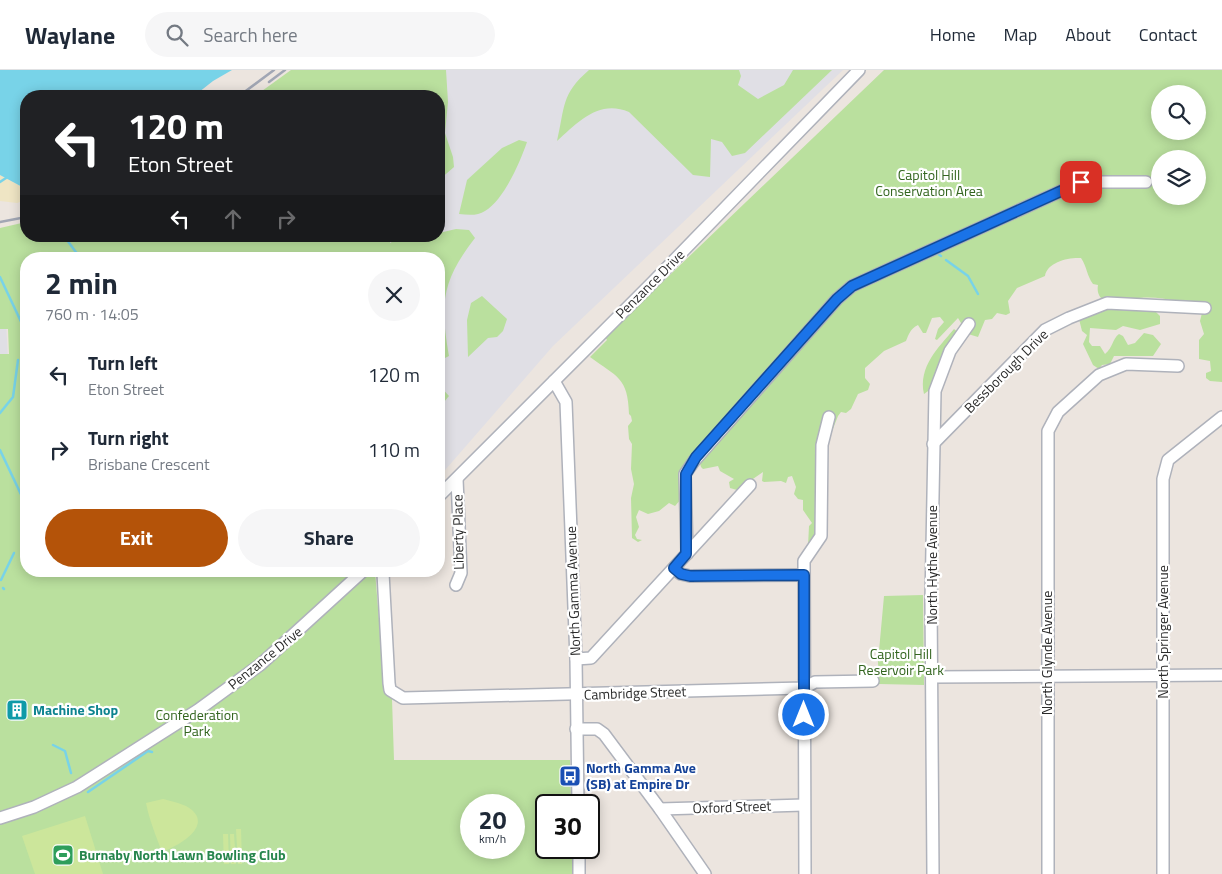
<!DOCTYPE html>
<html lang="en">
<head>
<meta charset="utf-8">
<style>
	:root { --surface:#fff; --page:#f6f6f7; --text:#1f2937; --muted:#747a83; --line:#e0e1e3; --accent:#b45309 }
	body { margin:0; font-family:"Titillium Web",sans-serif; background:var(--page); color:var(--text); height:100vh; display:flex; flex-direction:column; font-size:19px; white-space:nowrap }
	* { box-sizing:border-box; margin:0 }
	p { font-size:16px; color:var(--muted) }
	.icon { flex:none; width:28px; height:28px; fill:none; stroke:currentColor; stroke-width:2; stroke-linecap:round; stroke-linejoin:round }
	.map { position:relative; flex:1; overflow:hidden }
	.details { position:absolute; left:20px; top:182px; width:425px; height:325px; display:flex; flex-direction:column; background:var(--surface); border-radius:20px; box-shadow:0 2px 12px #0003 }
	.details>* { flex:none }
	.guide { position:absolute; left:20px; top:20px; width:425px; height:152px; border-radius:20px; box-shadow:0 2px 12px #0003; background:#202124; color:#fff; overflow:hidden }
	.fabs { position:absolute; left:1151px; top:15px; display:grid; gap:10px }
	.fabs a { display:grid; place-items:center; width:55px; height:55px; border-radius:50%; background:var(--surface); box-shadow:0 2px 12px #0003; font-size:25px }
	.speed { position:absolute; left:460px; top:724px; display:flex; gap:10px; font-size:25px; font-weight:700; text-align:center }
	.speed>* { display:grid; place-content:center; width:65px; height:65px; border-radius:50%; background:var(--surface); box-shadow:0 2px 12px #0003; line-height:1 }
	.speed small { font-size:12px; font-weight:400 }
	.speed .limit { border:2px solid #111; border-radius:8px; background:#fff; color:#111 }
	.pin { position:absolute; display:grid; place-items:center; width:42px; height:42px; color:#fff; margin:-21px; border-radius:10px; box-shadow:0 2px 8px #0006 }
	.me { position:absolute; width:55px; margin:-28px; rotate:0deg; stroke-linejoin:round; filter:drop-shadow(0 0 4px #0008) }
	.turn { display:flex; align-items:center; gap:18px; height:105px; padding:0 25px; font-size:22px }
	.turn .icon { width:65px; height:65px; stroke-width:2.5 }
	.turn b { display:block; font-size:35px; line-height:42px }
	.lanes { display:flex; align-items:center; height:48px; padding:0 25px; background:#0003; justify-content:center; gap:25px; direction:ltr }
	.lanes .off { opacity:.35 }
	.round { display:grid; place-items:center; flex:none; width:52px; height:52px; border-radius:26px; background:var(--page) }
	.overview { display:flex; align-items:center; justify-content:space-between; height:85px; padding:0 25px }
	h1 { font-size:30px; font-weight:700; line-height:38px }
	.button { display:flex; gap:10px; margin-top:auto; padding:10px 25px }
	.button a { flex:1; height:58px; border-radius:30px; background:var(--accent); color:#fff; font-size:20px; font-weight:700; line-height:58px; text-align:center }
	.button a+a { background:var(--page); color:var(--text) }
	ul { padding:0; list-style:none }
	li { display:flex; align-items:center; gap:15px; height:75px; padding:0 25px }
	li div { flex:1 }
	li b { display:block; font-size:19px }
	li em { font-style:normal }
	header { display:flex; align-items:center; gap:30px; box-sizing:border-box; height:70px; padding:0 25px; background:var(--surface); border-bottom:1px solid var(--line) }
	header strong { font-size:24px }
	nav { display:flex; gap:28px; margin-inline-start:auto; font-size:18px }
	.search { width:350px; height:45px; background:var(--page); display:flex; align-items:center; gap:12px; box-sizing:border-box; padding:0 18px; border-radius:28px; color:var(--muted); font-size:19px }
	.map>svg:first-child { display:block }
	.industrial { fill:#e0dfe5 }
	.green { fill:#bae09e; fill-rule:evenodd }
	.sand { fill:#efe5c4 }
	.pitch { fill:#cce69b }
	.water { fill:#78d3e8 }
	.lines { fill:none; stroke-linecap:round; stroke-linejoin:round }
	.stream { stroke:#78d3e8; stroke-width:2.5 }
	.minor-casing { stroke:#afb2bb; stroke-width:14 }
	.minor { stroke:#fff; stroke-width:11 }
	.rail { stroke:#a1a6b4; stroke-width:2.5 }
	.route-casing { stroke:#114b97; stroke-width:12 }
	.route { stroke:#1a73e8; stroke-width:9 }
	.labels { text-anchor:middle; stroke-width:4.5; stroke-linejoin:round; paint-order:stroke }
	.park-label { font-size:14px; fill:#33651f; stroke:#fff }
	.street-label { font-size:14px; fill:#2b2b2b; stroke:#fff }
	.culture-label { font-size:14px; font-weight:bold; fill:#0d838f; stroke:#fff; text-anchor:start }
	.transit-label { font-size:14px; font-weight:bold; fill:#164399; stroke:#fff; text-anchor:start }
	.leisure-label { font-size:14px; font-weight:bold; fill:#27864d; stroke:#fff; text-anchor:start }
</style>
</head>
<body>
<header>
<strong>Waylane</strong>
<div class="search"><svg class="icon" aria-label="search" viewBox="0 0 24 24"><circle cx="10" cy="10" r="6"/><path d="M15 15l6 6"/></svg>Search here</div>
<nav><a>Home</a><a>Map</a><a>About</a><a>Contact</a></nav>
</header>
<div class="map">
<svg width="1222" height="804" viewBox="0 0 1222 804">
	<rect width="100%" height="100%" fill="#ece5df"/>
	<g class="industrial">
		<polygon points="411,0 843,0 553,276 439,407 439,26"/>
		<polygon points="6,252 8,289 0,290 0,253"/>
	</g>
	<g class="green">
		<polygon points="291,0 446,0 448,32 445,63 453,87 454,97 439,110 439,26 255,26"/>
		<path d="M589,0H739L741,6L738,15L758,29L784,15L793,0H832L745,83L732,86L722,72L711,69L710,107L693,105L629,42C599,29 578,52 557,71C565,37 561,24 589,0Z"/>
		<path d="M884,0H1222V312L1210,311L1206,308V303L1211,301L1210,291L1199,289V270L1204,264L1200,251L1202,243C1181,232 1164,226 1139,228C1129,229 1115,235 1105,231C1098,227 1097,221 1098,215L1093,214C1087,206 1087,197 1081,188C1069,187 1047,192 1045,206L1017,218L1008,231L1010,243L1006,245L997,243L992,249L985,250L978,267L968,264L972,255L961,253L958,248L937,270L935,269L938,259L944,252L940,247L932,248L926,263H923L918,255C910,259 909,264 906,271L884,281L865,298V308L870,314L868,320L858,324L851,339L846,343L841,342L838,346L816,401L818,405L820,465L808,476L809,456L812,453L803,440V430L798,429L794,424L796,417L792,406L788,407L786,413L781,411L764,412L762,411L763,402L737,420L730,418L729,412L734,409L720,401L718,396L703,399L701,397L699,390L709,369L697,379L680,401L682,428L675,436L669,433L659,441L648,444L639,440L636,447L639,457L635,465L637,469L642,470L638,472L632,468L631,428L634,414L631,399L632,374L629,369L628,356L632,351L631,346L629,344C628,307 617,307 590,287L607,270L605,267ZM1160,24H1198V61H1160ZM1160,89H1198V126H1160Z"/>
		<path d="M519,70L527,72C520,92 504,130 485,141C478,146 468,145 459,144L467,110L502,78Z"/>
		<path d="M26,152V166H390V173L402,166H439V163L456,159L469,160L475,168C441,212 440,234 449,286L439,291V189H26V501H375L384,612L392,629L394,690H570L571,735H546V778H572V804H0V284H9L8,259H0V158ZM471,735H514V778H471Z"/>
		<polygon points="482,226 507,249 503,261 497,267 488,268 468,287 467,250 471,233"/>
		<path d="M1111,238L1128,241H1155L1160,246V254L1140,260L1123,256L1116,260L1090,258L1089,272L1092,276H1100L1105,284C1113,278 1112,269 1119,264L1123,266L1128,275L1135,273L1144,263L1153,265L1161,274L1153,286H1114L1110,294L1102,295L1099,299L1093,295L1083,274L1087,265L1082,261L1079,249L1093,242Z"/>
		<path d="M954,259L960,264L935,316L924,324C918,297 938,278 954,259Z"/>
		<polygon points="439,315 449,326 439,338"/>
		<polygon points="923,525 924,615 879,614 878,592 884,526"/>
	</g>
	<polygon class="sand" points="0,105 26,119 26,130 17,133 0,131"/>
	<g class="pitch">
		<path d="M163,729C170,731 186,734 192,740C212,758 176,777 162,782C156,766 149,749 146,733Z"/>
		<polygon points="85,746 103,804 35,804 22,766"/>
		<polygon points="236,759 241,759 242,794 238,794"/>
		<polygon points="223,764 228,764 229,794 224,794"/>
		<polygon points="230,764 234,764 236,794 231,794"/>
	</g>
	<polygon class="water" points="0,0 232,0 213,11 194,26 26,26 26,119 0,105"/>
	<g class="lines">
		<g class="stream">
			<polyline points="0,112 6,108"/>
			<polyline points="64,166 81,189"/>
			<polyline points="938,184 941,186"/>
			<polyline points="946,190 968,206 978,224"/>
			<polyline points="0,207 24,258"/>
			<polyline points="0,343 13,327 18,290"/>
			<polyline points="0,380 26,435"/>
			<polyline points="1,510 14,483"/>
			<polyline points="3,518 4,519"/>
			<polyline points="53,675 65,681 71,703"/>
			<polyline points="88,722 148,681 152,682"/>
		</g>
		<g class="minor-casing">
			<g id="minor">
				<polyline points="554,311 566,332 576,589 578,735"/>
				<polyline points="933,374 1045,260 1069,248 1107,233 1205,238"/>
				<polyline points="439,426 652,213 859,0"/>
				<polyline points="687,484 685,404 694,391 837,229 852,216 1081,112 1146,112"/>
				<polyline points="674,499 681,504 690,506 804,505"/>
				<polyline points="383,503 389,613 390,620 403,628 804,618 815,612 873,611"/>
				<polyline points="456,515 461,503 457,409"/>
				<polyline points="576,589 591,588 750,415"/>
				<polyline points="932,607 1222,605"/>
				<polyline points="576,659 597,659 604,664 660,739 705,804"/>
				<polyline points="660,739 804,735"/>
				<polyline points="0,748 34,737 77,717 198,640 261,594 363,501"/>
				<polyline points="579,778 579,804"/>
				<polyline points="805,804 804,491 821,466 822,375 829,347"/>
				<polyline points="933,804 931,530 935,321 950,281 969,254"/>
				<polyline points="1048,804 1048,361 1058,342 1099,305 1126,294 1178,296"/>
				<polyline points="1163,804 1163,409 1168,390 1222,347"/>
			</g>
		</g>
		<use href="#minor" class="minor"/>
		<g class="rail">
			<polyline points="269,12 285,0"/>
			<polyline points="239,26 274,0"/>
			<polyline points="0,152 26,147"/>
		</g>
	</g>
	<g class="lines">
		<g class="route-casing">
			<polyline id="route" points="804,645 804,505 690,506 681,504 674,498 686,484 686,404 696,387 837,229 852,216 1081,112"/>
		</g>
		<use href="#route" class="route"/>
	</g>
	<defs>
		<g id="building-square" transform="scale(1.125)"><rect x="-9" y="-9" width="18" height="18" rx="4" fill="#0f9aa8" stroke="#fff"/><path d="M-4-6H4V6H1V3H-1V6H-4ZM-2.5-4.3h1.7v1.8h-1.7ZM.8-4.3h1.7v1.8H.8ZM-2.5-1h1.7V.8h-1.7ZM.8-1h1.7V.8H.8Z" fill="#fff"/></g>
		<g id="bus-square" transform="scale(1.125)"><rect x="-9" y="-9" width="18" height="18" rx="4" fill="#1a4fb4" stroke="#fff"/><path d="M-5-6H5V4H4V6H2V4H-2V6H-4V4H-5ZM-3.5-4V0h7V-4ZM-3.5 1.2v1.5H-2V1.2ZM2 1.2v1.5H3.5V1.2Z" fill="#fff"/></g>
		<g id="stadium-square" transform="scale(1.125)"><rect x="-9" y="-9" width="18" height="18" rx="4" fill="#2e9e5b" stroke="#fff"/><path d="M0-5a6.5 5 0 1 0 0 10a6.5 5 0 1 0 0-10ZM-3.5-1.8h7v3.6h-7Z" fill="#fff"/></g>
	</defs>
	<g fill-rule="evenodd">
		<use href="#building-square" x="17" y="640"/>
		<use href="#bus-square" x="570" y="706"/>
		<use href="#stadium-square" x="63" y="785"/>
	</g>
	<g class="labels">
		<g class="park-label">
			<text x="929" y="110">Capitol Hill<tspan x="929" dy="16">Conservation Area</tspan></text>
			<text x="901" y="589">Capitol Hill<tspan x="901" dy="16">Reservoir Park</tspan></text>
			<text x="197" y="650">Confederation<tspan x="197" dy="16">Park</tspan></text>
		</g>
		<g class="street-label">
			<text transform="translate(650 214) rotate(-45)" y="5">Penzance Drive</text>
			<text transform="translate(1006 301) rotate(-45)" y="5">Bessborough Drive</text>
			<text transform="translate(458 462) rotate(-91)" y="5">Liberty Place</text>
			<text transform="translate(932 495) rotate(-90)" y="5">North Hythe Avenue</text>
			<text transform="translate(573 521) rotate(-92)" y="5">North Gamma Avenue</text>
			<text transform="translate(1163 562) rotate(-90)" y="5">North Springer Avenue</text>
			<text transform="translate(1047 583) rotate(-90)" y="5">North Glynde Avenue</text>
			<text transform="translate(265 588) rotate(-39)" y="5">Penzance Drive</text>
			<text transform="translate(635 623) rotate(-2)" y="5">Cambridge Street</text>
			<text transform="translate(732 737) rotate(-2)" y="5">Oxford Street</text>
		</g>
		<g class="culture-label">
			<text x="33" y="645">Machine Shop</text>
		</g>
		<g class="transit-label">
			<text x="586" y="703">North Gamma Ave<tspan x="586" dy="16">(SB) at Empire Dr</tspan></text>
		</g>
		<g class="leisure-label">
			<text x="79" y="790">Burnaby North Lawn Bowling Club</text>
		</g>
	</g>
</svg>
<div class="fabs">
<a><svg class="icon" aria-label="search" viewBox="0 0 24 24"><circle cx="10" cy="10" r="6"/><path d="M15 15l6 6"/></svg></a>
<a><svg class="icon" aria-label="layers" viewBox="0 0 24 24"><path d="M12 4l9 5-9 5-9-5zM3 14l9 5 9-5"/></svg></a>
</div>
<div class="speed"><div>20<small>km/h</small></div><div class="limit">30</div></div>
<div class="pin" style="left:1081px;top:112px;background:#d93025"><svg class="icon" aria-label="arrive" viewBox="0 0 24 24"><path d="M6 21V4h12l-3 4 3 4H6"/></svg></div>
<svg class="me" style="left:804px;top:645px" viewBox="-20 -20 40 40"><circle r="17" fill="#1a73e8" stroke="#fff" stroke-width="3"/><path d="M0-11L8 9 0 5-8 9z" fill="#fff"/></svg>
<div class="guide">
<div class="turn"><svg class="icon" aria-label="left" viewBox="0 0 24 24"><path d="M17 20v-9H6M10 6l-5 5 5 5"/></svg><div><b>120 m</b>Eton Street</div></div>
<div class="lanes"><svg class="icon" aria-label="left" viewBox="0 0 24 24"><path d="M17 20v-9H6M10 6l-5 5 5 5"/></svg><svg class="icon off" aria-label="ahead" viewBox="0 0 24 24"><path d="M12 20V5M6 11l6-6 6 6"/></svg><svg class="icon off" aria-label="right" viewBox="0 0 24 24"><path d="M7 20v-9h11M14 6l5 5-5 5"/></svg></div>
</div>
<section class="details">
<div class="overview"><div><h1>2 min</h1><p>760 m · 14:05</p></div><a class="round"><svg class="icon" aria-label="close" viewBox="0 0 24 24"><path d="M6 6l12 12M18 6L6 18"/></svg></a></div>
<ul>
<li><svg class="icon" aria-label="left" viewBox="0 0 24 24"><path d="M17 20v-9H6M10 6l-5 5 5 5"/></svg><div><b>Turn left</b><p>Eton Street</p></div><em>120 m</em></li>
<li><svg class="icon" aria-label="right" viewBox="0 0 24 24"><path d="M7 20v-9h11M14 6l5 5-5 5"/></svg><div><b>Turn right</b><p>Brisbane Crescent</p></div><em>110 m</em></li>
</ul>
<div class="button"><a>Exit</a><a>Share</a></div>
</section>
</div>
</body>
</html>
